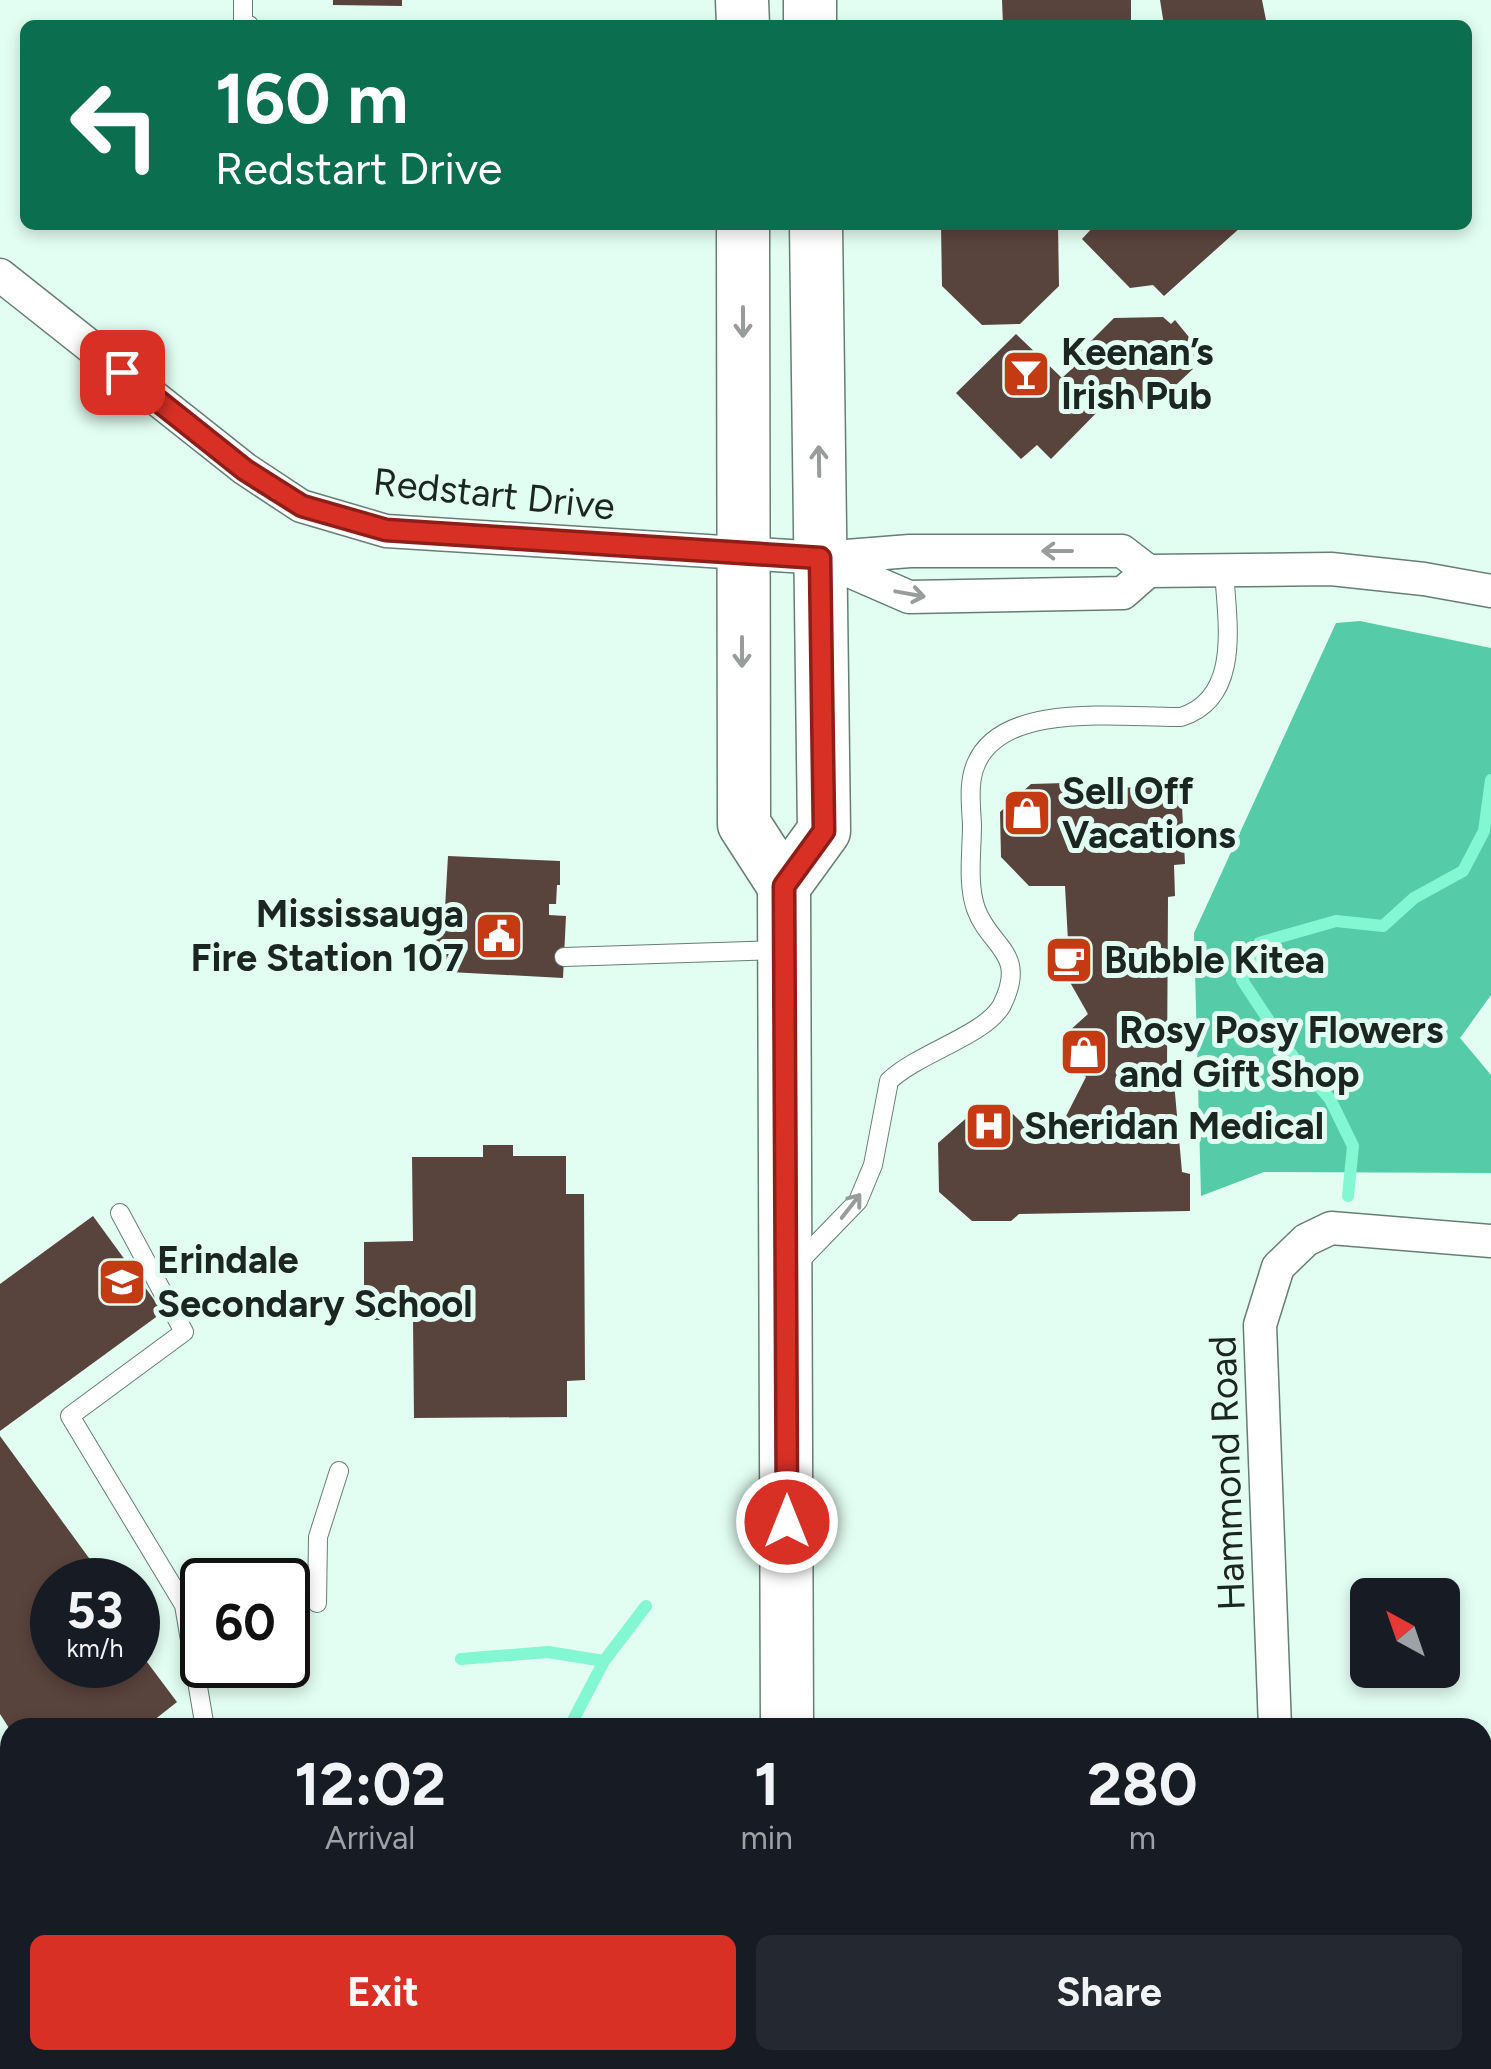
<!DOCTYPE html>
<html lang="en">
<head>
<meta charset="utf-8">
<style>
	:root { --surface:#171b24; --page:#242831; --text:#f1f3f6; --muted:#9ea1a6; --accent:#d93025 }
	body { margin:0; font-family:Figtree,sans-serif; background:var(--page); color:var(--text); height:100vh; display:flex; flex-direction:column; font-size:38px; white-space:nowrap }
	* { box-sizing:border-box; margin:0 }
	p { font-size:32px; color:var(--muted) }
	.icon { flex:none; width:55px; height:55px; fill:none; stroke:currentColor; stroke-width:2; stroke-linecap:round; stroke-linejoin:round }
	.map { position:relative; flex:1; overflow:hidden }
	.sheet { position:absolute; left:0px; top:1718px; width:1492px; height:352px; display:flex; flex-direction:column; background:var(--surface); border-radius:30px 30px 0 0; box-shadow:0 5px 15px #0003 }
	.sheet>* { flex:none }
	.top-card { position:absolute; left:20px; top:20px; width:1452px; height:210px; border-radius:15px; box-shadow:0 5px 15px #0003; background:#0b6e4f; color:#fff; overflow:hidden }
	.needle { width:65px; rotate:320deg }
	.controls { position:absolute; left:1350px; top:1578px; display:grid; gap:20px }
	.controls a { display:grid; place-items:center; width:110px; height:110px; border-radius:15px; background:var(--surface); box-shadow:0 5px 15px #0003; font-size:50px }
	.speed { position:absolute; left:30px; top:1558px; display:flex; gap:20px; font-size:50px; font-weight:700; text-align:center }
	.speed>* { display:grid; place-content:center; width:130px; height:130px; border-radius:50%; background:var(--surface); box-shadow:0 5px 15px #0003; line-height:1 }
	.speed small { font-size:25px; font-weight:400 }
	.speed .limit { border:5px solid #111; border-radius:15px; background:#fff; color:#111 }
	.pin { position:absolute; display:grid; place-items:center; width:85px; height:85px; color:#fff; margin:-42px; border-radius:20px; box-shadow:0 5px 15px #0006 }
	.me { position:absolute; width:110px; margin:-55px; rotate:0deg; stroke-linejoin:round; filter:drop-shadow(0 0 8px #0008) }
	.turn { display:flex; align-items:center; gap:35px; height:210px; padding:0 30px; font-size:45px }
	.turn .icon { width:130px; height:130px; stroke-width:2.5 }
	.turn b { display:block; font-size:70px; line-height:85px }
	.eta { display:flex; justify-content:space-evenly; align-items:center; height:170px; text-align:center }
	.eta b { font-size:60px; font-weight:700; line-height:70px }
	.action { display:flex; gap:20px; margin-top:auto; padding:20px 30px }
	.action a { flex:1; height:115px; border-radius:15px; background:var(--accent); color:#fff; font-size:40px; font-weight:700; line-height:115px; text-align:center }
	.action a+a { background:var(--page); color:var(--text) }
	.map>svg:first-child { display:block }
	.forest { fill:#55cca7 }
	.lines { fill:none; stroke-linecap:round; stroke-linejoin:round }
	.stream { stroke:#83f7d1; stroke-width:12 }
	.building { fill:#59433d }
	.service-casing { stroke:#667e75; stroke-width:20 }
	.minor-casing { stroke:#667e75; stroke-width:35 }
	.primary-casing { stroke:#667e75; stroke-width:55 }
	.service { stroke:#fff; stroke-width:18 }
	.minor { stroke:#fff; stroke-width:32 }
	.primary { stroke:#fff; stroke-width:52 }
	.oneway { stroke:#989d9b }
	.route-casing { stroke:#8d1f18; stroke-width:25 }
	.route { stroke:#d93025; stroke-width:18 }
	.labels { text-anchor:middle; stroke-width:10; stroke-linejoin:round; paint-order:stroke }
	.poi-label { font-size:38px; font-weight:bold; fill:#1b2521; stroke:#e2fdf2; text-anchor:start }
	.street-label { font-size:38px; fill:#1b2521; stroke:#e2fdf2 }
</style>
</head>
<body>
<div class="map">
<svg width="1491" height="2069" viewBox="0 0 1491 2069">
	<rect width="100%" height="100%" fill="#e2fdf2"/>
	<polygon class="forest" points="1360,621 1491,648 1491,995 1460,1038 1491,1075 1491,1173 1264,1172 1201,1196 1194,933 1336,623"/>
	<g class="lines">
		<g class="stream">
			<polyline points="1348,1196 1353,1146 1330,1099 1291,1054 1242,980 1259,943 1336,921 1383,926 1414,898 1463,871 1484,831 1491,780"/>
			<polyline points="461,1659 548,1652 604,1661"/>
			<polyline points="569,1728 604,1661 646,1606"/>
			<polyline points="357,2060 357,2069"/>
			<polyline points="325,2069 336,2060"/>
		</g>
	</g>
	<g class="building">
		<polygon points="333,0 402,0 402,6 333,5"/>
		<polygon points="1002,0 1131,0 1131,25 1003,25"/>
		<polygon points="1160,0 1262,0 1267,25 1164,25"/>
		<polygon points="941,225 1058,225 1059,286 1020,324 982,325 942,286"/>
		<polygon points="1095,225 1239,225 1241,227 1164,296 1153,285 1130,288 1082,239"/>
		<polygon points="1163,317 1171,324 1175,320 1202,353 1188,365 1193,369 1162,398 1158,393 1144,405 1138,397 1124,412 1111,398 1051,459 1037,445 1021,459 956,393 1016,334 1062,378 1076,365 1072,360 1114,318"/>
		<polygon points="1065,783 1071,788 1181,787 1185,864 1174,865 1175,896 1168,897 1167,1071 1173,1071 1182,1172 1190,1174 1190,1211 1019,1214 1011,1221 972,1221 939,1192 938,1143 971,1114 1012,1113 1022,1123 1022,1118 1057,1118 1057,1123 1063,1122 1086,1077 1070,1060 1068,1032 1088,1014 1067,977 1063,977 1062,942 1068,941 1065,886 1029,886 1001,857 1000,812 1031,784"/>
		<polygon points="448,856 560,861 560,885 557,885 556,904 549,904 549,915 566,916 563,978 431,971 435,908 445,908"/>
		<polygon points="483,1145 513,1145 513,1156 566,1156 566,1194 584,1194 585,1380 567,1381 567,1417 414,1418 413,1320 364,1320 364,1242 413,1241 412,1157 483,1157"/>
		<polygon points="93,1216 163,1312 0,1431 0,1284"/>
		<polygon points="0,1436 105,1580 52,1580 52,1665 138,1665 138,1650 177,1702 144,1728 9,1728 0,1714"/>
	</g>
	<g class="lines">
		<g class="service-casing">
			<g id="service">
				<polyline points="243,0 243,23 249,25"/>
				<polyline points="564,957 779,950"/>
				<polyline points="120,1213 184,1332 70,1416 184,1605 205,1728"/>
				<path d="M797,1264L858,1201L873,1165L889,1081C918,1053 986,1035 1002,1005C1028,952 990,948 976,909C967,884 972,851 972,825C971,805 968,782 976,764C1003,700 1123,718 1181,717C1242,698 1227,621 1224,571"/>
				<polyline points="317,1603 318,1537 339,1471"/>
				<polyline points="31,2069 44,2060"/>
			</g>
		</g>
		<g class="minor-casing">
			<g id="minor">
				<polyline points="0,275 245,469 301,506 386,531 821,558 910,551 1122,551 1148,571 1331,569 1424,579 1491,591"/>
				<polyline points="824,560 909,597 1123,593 1148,571"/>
				<polyline points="1275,1728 1260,1325 1278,1267 1306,1240 1331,1228 1491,1241"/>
				<polyline points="1287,2060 1287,2069"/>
			</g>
		</g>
		<g class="primary-casing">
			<g id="primary">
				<polyline points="742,0 743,25"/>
				<polyline points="810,0 810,25"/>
				<polyline points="743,225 744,824 784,886 787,1728"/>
				<polyline points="784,886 824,831 816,225"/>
				<polyline points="787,2060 787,2069"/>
			</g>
		</g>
		<use href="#service" class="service"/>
		<use href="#minor" class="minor"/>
		<use href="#primary" class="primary"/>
	</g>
	<defs><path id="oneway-shaft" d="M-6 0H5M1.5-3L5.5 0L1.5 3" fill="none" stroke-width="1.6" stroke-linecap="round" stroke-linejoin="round" transform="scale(2.5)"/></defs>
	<g class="oneway">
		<use href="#oneway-shaft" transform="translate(743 322) rotate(90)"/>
		<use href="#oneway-shaft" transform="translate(819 461) rotate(-91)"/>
		<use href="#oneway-shaft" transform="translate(1057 551) rotate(180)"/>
		<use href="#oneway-shaft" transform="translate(910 594) rotate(10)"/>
		<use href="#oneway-shaft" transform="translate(742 652) rotate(90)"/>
		<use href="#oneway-shaft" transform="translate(851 1206) rotate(-52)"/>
	</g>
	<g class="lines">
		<g class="route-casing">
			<polyline id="route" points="122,372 245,470 302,506 386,530 820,558 824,831 784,886 787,1522"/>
		</g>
		<use href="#route" class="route"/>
	</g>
	<defs>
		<g id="bar-square" transform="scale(2.5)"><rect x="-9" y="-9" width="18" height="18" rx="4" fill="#c43b13" stroke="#e2fdf2"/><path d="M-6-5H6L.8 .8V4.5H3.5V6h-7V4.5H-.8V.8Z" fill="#fff"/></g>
		<g id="shop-square" transform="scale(2.5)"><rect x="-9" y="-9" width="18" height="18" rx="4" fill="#c43b13" stroke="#e2fdf2"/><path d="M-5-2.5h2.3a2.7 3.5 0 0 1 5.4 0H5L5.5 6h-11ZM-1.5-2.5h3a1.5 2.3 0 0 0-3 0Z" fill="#fff"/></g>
		<g id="civic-square" transform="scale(2.5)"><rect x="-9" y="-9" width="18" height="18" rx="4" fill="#c43b13" stroke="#e2fdf2"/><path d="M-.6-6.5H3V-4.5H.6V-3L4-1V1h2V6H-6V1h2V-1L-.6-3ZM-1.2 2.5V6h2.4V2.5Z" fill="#fff"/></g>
		<g id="cafe-square" transform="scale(2.5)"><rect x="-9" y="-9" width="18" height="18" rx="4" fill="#c43b13" stroke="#e2fdf2"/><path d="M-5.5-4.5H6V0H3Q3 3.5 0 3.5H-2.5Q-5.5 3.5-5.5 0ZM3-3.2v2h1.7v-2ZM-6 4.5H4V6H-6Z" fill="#fff"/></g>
		<g id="hospital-square" transform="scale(2.5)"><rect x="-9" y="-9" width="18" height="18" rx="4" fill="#c43b13" stroke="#e2fdf2"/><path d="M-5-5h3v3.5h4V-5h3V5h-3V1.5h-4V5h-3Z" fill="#fff"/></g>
		<g id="school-square" transform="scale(2.5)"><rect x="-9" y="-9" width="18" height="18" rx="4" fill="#c43b13" stroke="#e2fdf2"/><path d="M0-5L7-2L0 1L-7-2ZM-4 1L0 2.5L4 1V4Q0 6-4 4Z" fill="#fff"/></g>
	</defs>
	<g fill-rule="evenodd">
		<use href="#bar-square" x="1026" y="374"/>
		<use href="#shop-square" x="1027" y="813"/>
		<use href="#civic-square" x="499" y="936"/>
		<use href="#cafe-square" x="1069" y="960"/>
		<use href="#shop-square" x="1084" y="1052"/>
		<use href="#hospital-square" x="989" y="1126"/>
		<use href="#school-square" x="122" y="1282"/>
	</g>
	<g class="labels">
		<g class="poi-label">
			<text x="1061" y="365">Keenan’s<tspan x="1061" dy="44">Irish Pub</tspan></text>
			<text x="1062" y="804">Sell Off<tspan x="1062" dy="44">Vacations</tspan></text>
			<text x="464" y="927" text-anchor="end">Mississauga<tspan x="464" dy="44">Fire Station 107</tspan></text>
			<text x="1104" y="973">Bubble Kitea</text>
			<text x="1119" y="1043">Rosy Posy Flowers<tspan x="1119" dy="44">and Gift Shop</tspan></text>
			<text x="1024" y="1139">Sheridan Medical</text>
			<text x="157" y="1273">Erindale<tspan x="157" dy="44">Secondary School</tspan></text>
		</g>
		<g class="street-label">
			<text transform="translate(494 494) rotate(6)" y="13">Redstart Drive</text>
			<text transform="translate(1227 1473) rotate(-92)" y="13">Hammond Road</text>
		</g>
	</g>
</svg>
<div class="controls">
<a><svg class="needle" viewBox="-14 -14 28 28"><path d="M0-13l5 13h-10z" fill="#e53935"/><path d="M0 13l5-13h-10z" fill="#9ea1a6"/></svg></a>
</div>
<div class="speed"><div>53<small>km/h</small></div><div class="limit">60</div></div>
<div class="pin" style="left:122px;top:372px;background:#d93025"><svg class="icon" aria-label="arrive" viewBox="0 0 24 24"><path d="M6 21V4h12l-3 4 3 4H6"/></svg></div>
<svg class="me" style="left:787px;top:1522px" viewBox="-20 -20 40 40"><circle r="17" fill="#d93025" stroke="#fff" stroke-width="3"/><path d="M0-11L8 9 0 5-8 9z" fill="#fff"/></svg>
<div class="top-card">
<div class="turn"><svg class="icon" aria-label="left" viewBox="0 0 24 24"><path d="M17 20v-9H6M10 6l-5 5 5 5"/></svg><div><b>160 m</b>Redstart Drive</div></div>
</div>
<section class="sheet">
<div class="eta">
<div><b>12:02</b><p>Arrival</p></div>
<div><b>1</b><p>min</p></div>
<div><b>280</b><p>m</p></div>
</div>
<div class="action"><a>Exit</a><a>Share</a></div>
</section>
</div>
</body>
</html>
